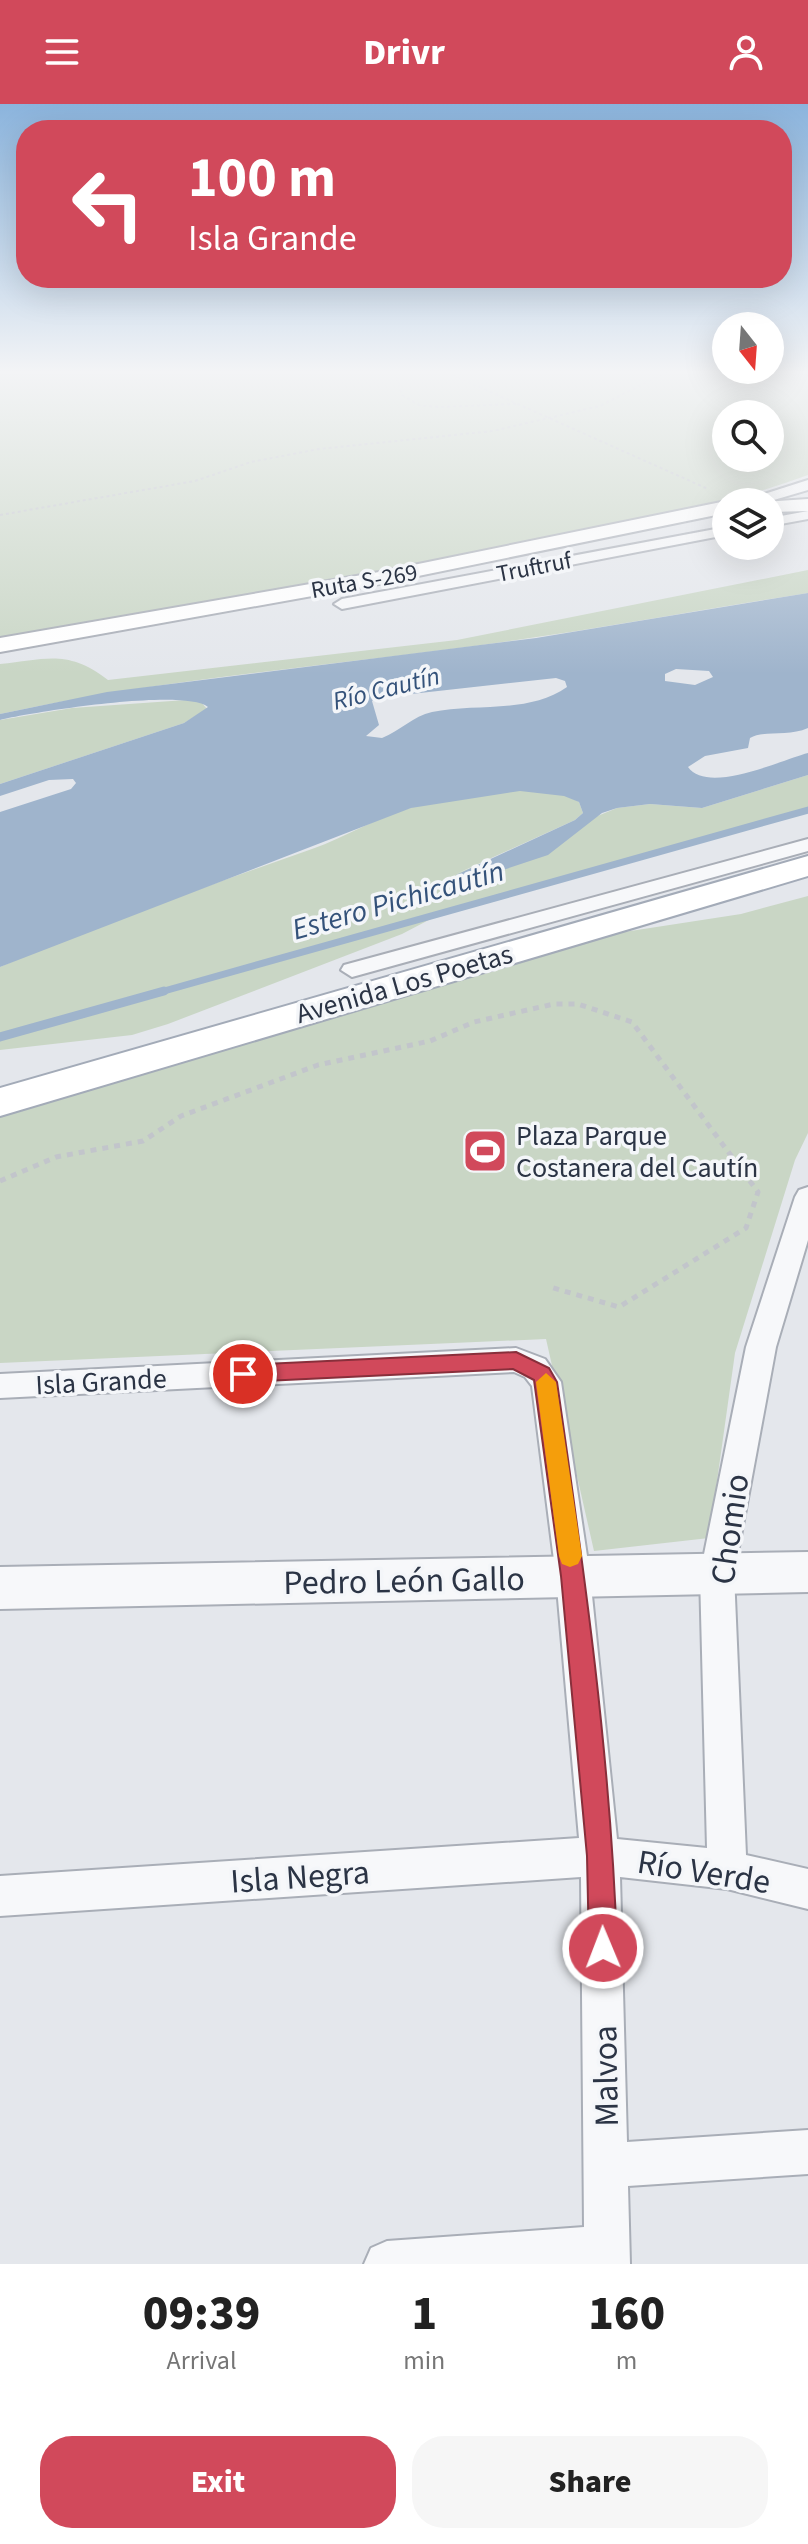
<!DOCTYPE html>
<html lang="en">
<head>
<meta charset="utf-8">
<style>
	:root { --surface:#fff; --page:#f6f6f6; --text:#222; --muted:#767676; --accent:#d1495b }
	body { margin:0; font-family:"Source Sans 3",sans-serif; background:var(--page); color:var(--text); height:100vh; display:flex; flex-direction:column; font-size:30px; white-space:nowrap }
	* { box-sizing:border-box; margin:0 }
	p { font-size:26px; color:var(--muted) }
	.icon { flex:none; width:44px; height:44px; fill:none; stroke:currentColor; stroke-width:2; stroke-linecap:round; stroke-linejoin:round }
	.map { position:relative; height:2160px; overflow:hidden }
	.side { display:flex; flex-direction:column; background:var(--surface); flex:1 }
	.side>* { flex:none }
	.top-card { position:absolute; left:16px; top:16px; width:776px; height:168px; border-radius:32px; box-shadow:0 8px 32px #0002; background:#d1495b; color:#fff; overflow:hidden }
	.needle { width:52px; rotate:163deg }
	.fabs { position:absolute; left:712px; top:208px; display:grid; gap:16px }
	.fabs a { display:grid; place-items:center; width:72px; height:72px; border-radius:50%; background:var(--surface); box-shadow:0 8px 32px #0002; font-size:40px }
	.pin { position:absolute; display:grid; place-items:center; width:68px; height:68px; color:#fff; margin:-34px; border:4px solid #fff; border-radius:50%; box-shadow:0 2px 8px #0007 }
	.me { position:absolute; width:88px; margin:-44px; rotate:359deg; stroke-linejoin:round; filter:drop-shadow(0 0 6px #0008) }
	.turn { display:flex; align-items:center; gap:28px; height:168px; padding:0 40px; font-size:36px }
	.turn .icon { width:104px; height:104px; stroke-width:2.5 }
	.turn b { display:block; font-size:56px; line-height:68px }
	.eta { display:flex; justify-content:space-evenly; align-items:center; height:136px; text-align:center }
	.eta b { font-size:48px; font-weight:800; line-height:56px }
	.button { display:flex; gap:16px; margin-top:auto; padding:16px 40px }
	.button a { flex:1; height:92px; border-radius:32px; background:var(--accent); color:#fff; font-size:32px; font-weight:800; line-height:92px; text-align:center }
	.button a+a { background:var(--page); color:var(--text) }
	header { display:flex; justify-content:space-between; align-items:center; height:104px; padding:0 40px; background:var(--accent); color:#fff; font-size:36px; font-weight:800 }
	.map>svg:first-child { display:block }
	.green { fill:#c9d6c5; fill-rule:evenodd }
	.water { fill:#9fb4cc; fill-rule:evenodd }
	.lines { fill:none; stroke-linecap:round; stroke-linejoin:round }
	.stream-far1 { stroke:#9fb4cc; stroke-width:7 }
	.stream { stroke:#9fb4cc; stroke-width:9 }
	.minor-casing { stroke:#a9aeb7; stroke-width:4 }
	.tertiary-casing { stroke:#a9aeb7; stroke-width:4 }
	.secondary-casing { stroke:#a9aeb7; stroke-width:4 }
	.primary-casing { stroke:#a3abb8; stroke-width:4 }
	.path-far1 { stroke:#c2c5cb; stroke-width:2; stroke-dasharray:3 3; stroke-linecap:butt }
	.path { stroke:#c2c5cb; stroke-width:5; stroke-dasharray:6 6; stroke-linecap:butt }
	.minor { fill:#f7f8fa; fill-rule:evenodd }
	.tertiary { fill:#f7f8fa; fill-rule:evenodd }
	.secondary { fill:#fff; fill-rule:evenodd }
	.primary { fill:#fff; fill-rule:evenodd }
	.route { fill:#d1495b; stroke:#882f3b; stroke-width:2 }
	.slow { fill:#f59e0b }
	.labels { text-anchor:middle; stroke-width:7; stroke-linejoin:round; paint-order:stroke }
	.far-street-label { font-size:24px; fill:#2b3445; stroke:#f4f6f9 }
	.far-water-label { font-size:26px; font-style:italic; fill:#34527a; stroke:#f4f6f9 }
	.street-label { font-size:28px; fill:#2b3445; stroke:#f4f6f9 }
	.poi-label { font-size:28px; fill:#2b3445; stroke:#f4f6f9; text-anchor:start }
	.water-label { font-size:30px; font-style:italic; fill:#34527a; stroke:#f4f6f9 }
	.near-street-label { font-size:34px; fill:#2b3445; stroke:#f4f6f9 }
</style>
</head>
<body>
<header><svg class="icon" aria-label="menu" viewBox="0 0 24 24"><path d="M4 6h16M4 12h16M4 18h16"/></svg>Drivr<svg class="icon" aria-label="person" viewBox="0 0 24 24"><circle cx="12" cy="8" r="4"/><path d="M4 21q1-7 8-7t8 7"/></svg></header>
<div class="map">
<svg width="808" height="2160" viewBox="0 0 808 2160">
	<rect width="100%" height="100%" fill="#e4e7ec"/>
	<g class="green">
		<path d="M0,268H808V371C670,422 516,433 374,472L0,535ZM726,310H770V354H726Z"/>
		<path d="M808,466V489C686,508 566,531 443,546C295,565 146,578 0,610V560C47,555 68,545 108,576L457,536Z"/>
		<polygon points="186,596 201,598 207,605 184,619 0,680 0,616 72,604"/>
		<path d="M808,671V706L446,807L402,830L168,920L132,931L0,946V863C102,819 207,782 312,745C346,733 377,713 413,703C453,693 543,674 579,698L583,709L575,716L456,770L617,704L650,700L702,704Z"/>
		<polygon points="808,792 808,1029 795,1056 735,1249 709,1434 594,1447 546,1235 0,1259 0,1004 611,830 741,810"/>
	</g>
	<path class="water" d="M808,489V624C788,633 764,626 750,634L748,644L705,652L688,663C708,691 781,656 808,649V671L702,704L650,700L617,704L602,709L548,751L470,777L460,776L456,771L575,716L583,709L579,698L564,692L520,687L411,704L0,863V708L71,685L76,679L73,675L49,676L0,692V680L184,619L208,603C183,584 34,608 0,616V610L107,588L536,534ZM676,565L709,567L713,573L695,581L665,577V570ZM556,574L565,577L567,583C529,610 475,599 432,608C413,612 400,627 382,634L366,632L379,621L372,597L375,594Z"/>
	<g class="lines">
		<polyline class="stream-far1" points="157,889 808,706"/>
		<polyline class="stream" points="0,933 164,887"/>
		<g class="minor-casing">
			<g id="minor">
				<polygon points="808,407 808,415 770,422 770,414"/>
				<polygon points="726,423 726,431 342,505 334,500 342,495"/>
				<polygon points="808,735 808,747 352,873 341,866 344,861"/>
				<polygon points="808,1083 808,1136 776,1243 734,1470 746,1751 808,1765 808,1805 727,1785 620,1773 627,2038 808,2026 808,2070 628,2082 630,2160 364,2160 371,2144 387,2137 584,2123 581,1773 0,1812 0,1772 579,1734 556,1472 532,1282 525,1273 514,1268 0,1294 0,1270 516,1244 545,1255 561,1278 590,1472 617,1735 707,1744 700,1470 746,1243 795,1093 799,1086"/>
			</g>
		</g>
		<g class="tertiary-casing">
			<g id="tertiary">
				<polygon points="808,376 808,386 767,398 739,398"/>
				<polygon points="808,1448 808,1488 0,1505 0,1463"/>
			</g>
		</g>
		<g class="secondary-casing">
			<g id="secondary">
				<polygon points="808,395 808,407 770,408 770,398 763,398"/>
				<polygon points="726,397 730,398 726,398 726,409 379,480 0,548 0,534 379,468"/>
			</g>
		</g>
		<g class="primary-casing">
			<polygon id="primary" points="808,752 808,772 0,1012 0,984"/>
		</g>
		<g class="path-far1">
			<polyline points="395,268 402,291 419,301 438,303 516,300"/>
			<polyline points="446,268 708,385"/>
			<polyline points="0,411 195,377 251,358 319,345 493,327 600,302 666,268"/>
		</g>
		<polyline class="path" points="0,1077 56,1053 143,1037 181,1012 318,961 430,937 474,918 554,900 578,900 632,918 758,1088 746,1124 619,1203 550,1183"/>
		<use href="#minor" class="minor"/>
		<use href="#tertiary" class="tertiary"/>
		<use href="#secondary" class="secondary"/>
		<use href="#primary" class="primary"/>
	</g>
	<linearGradient id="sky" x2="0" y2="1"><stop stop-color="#8bb4dd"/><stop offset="0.47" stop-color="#f3f4f6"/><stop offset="1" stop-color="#f3f4f6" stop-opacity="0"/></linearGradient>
	<rect width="808" height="570" fill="url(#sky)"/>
	<path class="route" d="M516,1248L549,1264L557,1278C584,1466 611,1655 617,1844L613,1854L603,1858L593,1854L589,1844L587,1752L561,1472L534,1276L513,1265L243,1278L232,1270L243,1261Z"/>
	<polygon class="slow" points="546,1269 556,1278 582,1452 578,1460 570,1463 562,1460 559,1452 536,1278"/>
	<defs>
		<g id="stadium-square" transform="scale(2.3)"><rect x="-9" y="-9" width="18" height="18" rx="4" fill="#d1495b" stroke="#f4f6f9"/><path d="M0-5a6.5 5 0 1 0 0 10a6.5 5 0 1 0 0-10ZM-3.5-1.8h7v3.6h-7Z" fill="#fff"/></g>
	</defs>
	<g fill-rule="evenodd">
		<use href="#stadium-square" x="485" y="1047"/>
	</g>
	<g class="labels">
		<g class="far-street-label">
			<text transform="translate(534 463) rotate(-11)" y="8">Truftruf</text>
			<text transform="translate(364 477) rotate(-10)" y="8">Ruta S-269</text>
		</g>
		<g class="far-water-label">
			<text transform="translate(386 584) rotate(-14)" y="9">Río Cautín</text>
		</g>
		<g class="street-label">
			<text transform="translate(404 879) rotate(-16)" y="10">Avenida Los Poetas</text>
			<text transform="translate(101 1277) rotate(-3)" y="10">Isla Grande</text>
		</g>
		<g class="poi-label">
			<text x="516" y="1041">Plaza Parque<tspan x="516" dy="32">Costanera del Cautín</tspan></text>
		</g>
		<g class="water-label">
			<text transform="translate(398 796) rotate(-16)" y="10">Estero Pichicautín</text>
		</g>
		<g class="near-street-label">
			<text transform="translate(729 1425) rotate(-82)" y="12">Chomio</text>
			<text transform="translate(404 1476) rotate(-1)" y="12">Pedro León Gallo</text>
			<text transform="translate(704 1767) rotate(9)" y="12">Río Verde</text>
			<text transform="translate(300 1772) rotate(-4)" y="12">Isla Negra</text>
			<text transform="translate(605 1972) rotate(-91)" y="12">Malvoa</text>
		</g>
	</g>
</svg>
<div class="fabs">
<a><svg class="needle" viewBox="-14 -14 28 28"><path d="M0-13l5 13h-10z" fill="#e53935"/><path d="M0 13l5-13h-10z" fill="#767676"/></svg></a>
<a><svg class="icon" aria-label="search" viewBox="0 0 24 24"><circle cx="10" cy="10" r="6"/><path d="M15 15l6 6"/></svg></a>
<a><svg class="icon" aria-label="layers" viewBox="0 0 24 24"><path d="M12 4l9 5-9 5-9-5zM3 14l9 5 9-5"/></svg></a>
</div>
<div class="pin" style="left:243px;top:1270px;background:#d93025"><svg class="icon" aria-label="arrive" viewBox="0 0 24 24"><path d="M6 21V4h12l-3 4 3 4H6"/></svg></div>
<svg class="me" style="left:603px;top:1844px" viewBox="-20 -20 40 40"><circle r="17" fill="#d1495b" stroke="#fff" stroke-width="3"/><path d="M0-11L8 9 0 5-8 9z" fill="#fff"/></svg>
<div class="top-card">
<div class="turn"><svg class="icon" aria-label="left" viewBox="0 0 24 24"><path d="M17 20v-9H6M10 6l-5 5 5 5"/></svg><div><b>100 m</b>Isla Grande</div></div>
</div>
</div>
<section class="side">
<div class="eta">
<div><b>09:39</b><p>Arrival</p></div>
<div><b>1</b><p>min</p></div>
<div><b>160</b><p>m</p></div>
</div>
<div class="button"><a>Exit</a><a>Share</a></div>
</section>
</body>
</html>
